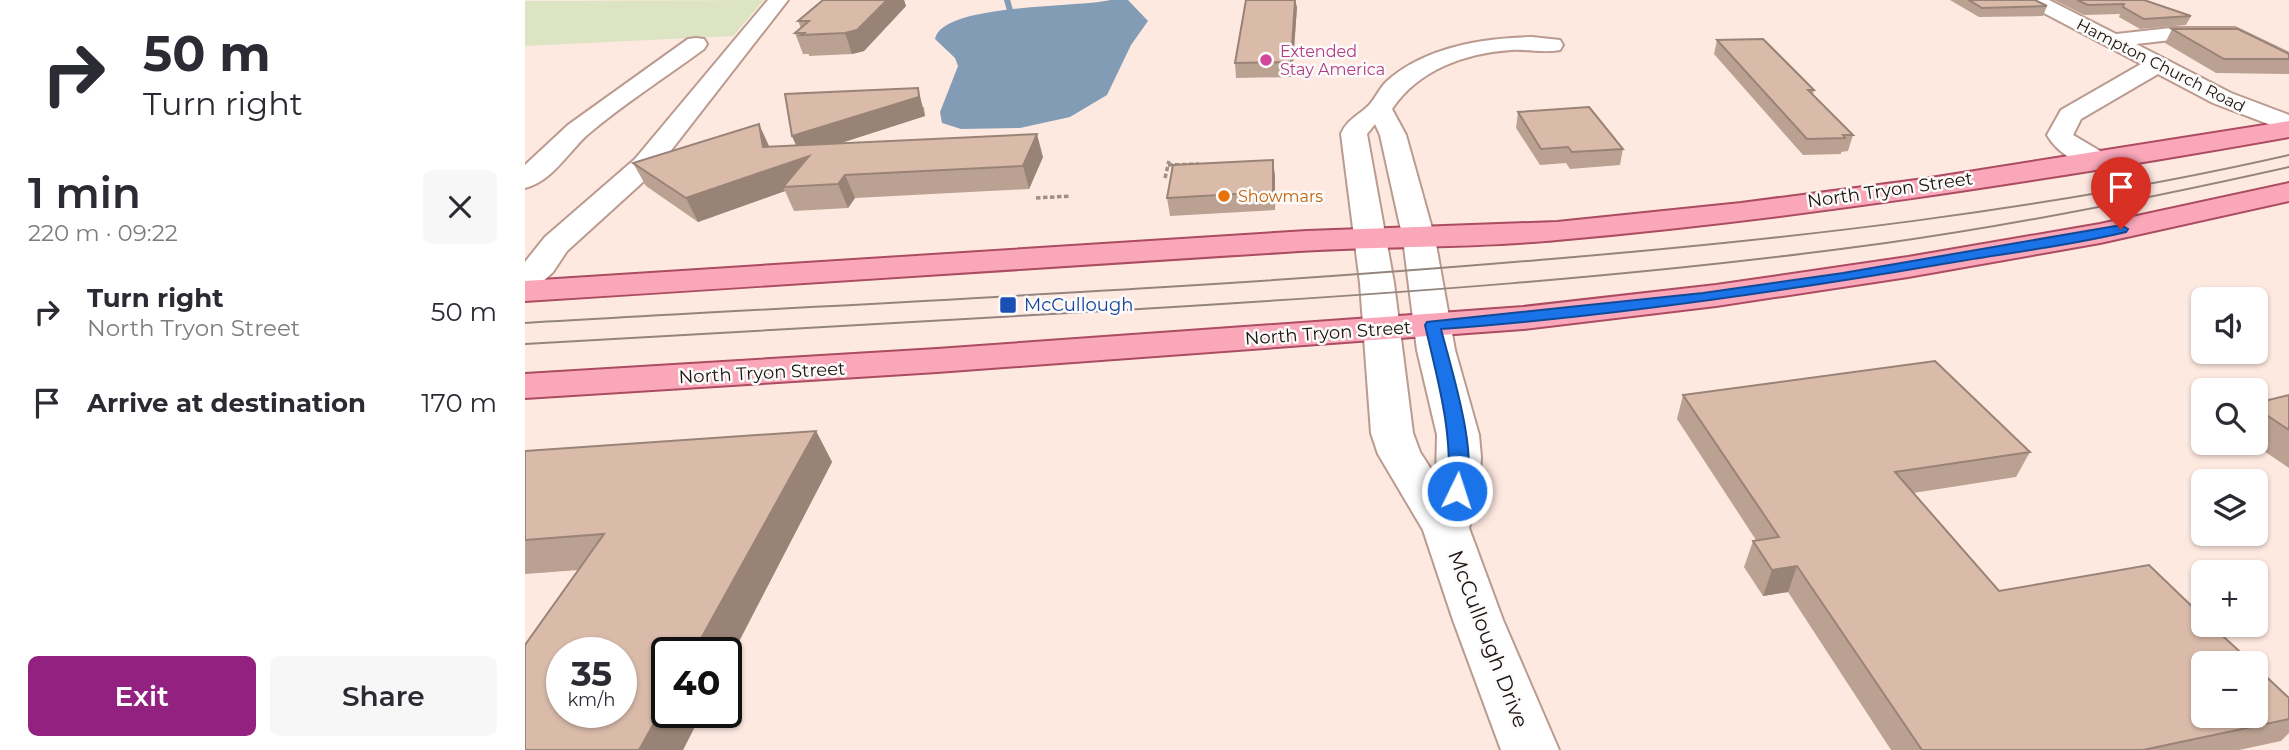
<!DOCTYPE html>
<html lang="en">
<head>
<meta charset="utf-8">
<style>
	:root { --surface:#fff; --page:#f7f7f7; --text:#2b2b33; --muted:#7c7c81; --accent:#932180 }
	body { margin:0; font-family:Montserrat,sans-serif; background:var(--page); color:var(--text); height:100vh; display:flex; flex-direction:column; font-size:26px; white-space:nowrap }
	* { box-sizing:border-box; margin:0 }
	p { font-size:23px; color:var(--muted) }
	.icon { flex:none; width:38px; height:38px; fill:none; stroke:currentColor; stroke-width:2; stroke-linecap:round; stroke-linejoin:round }
	.map { position:relative; flex:1; overflow:hidden }
	.drawer { display:flex; flex-direction:column; background:var(--surface); width:525px }
	.drawer>* { flex:none }
	.guide { background:#fff; color:var(--text); overflow:hidden }
	.fabs { position:absolute; left:1666px; top:287px; display:grid; gap:14px }
	.fabs a { display:grid; place-items:center; width:77px; height:77px; border-radius:10px; background:var(--surface); box-shadow:0 2px 5px #0004; font-size:35px }
	.speed { position:absolute; left:21px; top:637px; display:flex; gap:14px; font-size:35px; font-weight:700; text-align:center }
	.speed>* { display:grid; place-content:center; width:91px; height:91px; border-radius:50%; background:var(--surface); box-shadow:0 2px 5px #0004; line-height:1 }
	.speed small { font-size:18px; font-weight:400 }
	.speed .limit { border:4px solid #111; border-radius:10px; background:#fff; color:#111 }
	.pin { position:absolute; display:grid; place-items:center; width:60px; height:60px; color:#fff; margin:-72px -30px; border-radius:50% 50% 50% 0; rotate:-45deg; box-shadow:0 0 7px #0007 }
	.pin .icon { rotate:45deg }
	.me { position:absolute; width:77px; margin:-38px; rotate:4deg; stroke-linejoin:round; filter:drop-shadow(0 0 5px #0008) }
	.turn { display:flex; align-items:center; gap:24px; height:147px; padding:0 28px; font-size:32px }
	.turn .icon { width:91px; height:91px; stroke-width:2.5 }
	.turn b { display:block; font-size:49px; line-height:60px }
	.round { display:grid; place-items:center; flex:none; width:74px; height:74px; border-radius:10px; background:var(--page) }
	.headline { display:flex; align-items:center; justify-content:space-between; height:119px; padding:0 28px }
	h1 { font-size:42px; font-weight:600; line-height:52px }
	.cta { display:flex; gap:14px; margin-top:auto; padding:14px 28px }
	.cta a { flex:1; height:80px; border-radius:10px; background:var(--accent); color:#fff; font-size:28px; font-weight:600; line-height:80px; text-align:center }
	.cta a+a { background:var(--page); color:var(--text) }
	ul { padding:0; list-style:none }
	li { display:flex; align-items:center; gap:21px; height:91px; padding:0 28px }
	li div { flex:1 }
	li b { display:block; font-size:26px }
	li em { font-style:normal }
	main { display:flex; flex:1; min-height:0 }
	.map>svg:first-child { display:block }
	.green { fill:#dde4c3 }
	.water { fill:#839cb6 }
	.lines { fill:none; stroke-linecap:round; stroke-linejoin:round }
	.stream { stroke:#839cb6; stroke-width:6 }
	.minor-casing { stroke:#bb9a8f; stroke-width:4 }
	.major-casing { stroke:#ab4c60; stroke-width:4 }
	.path { stroke:#9f8e87; stroke-width:3.5; stroke-dasharray:4.5 2.5; stroke-linecap:butt }
	.minor { fill:#fff; fill-rule:evenodd }
	.major { fill:#faa7ba; fill-rule:evenodd }
	.tram { stroke:#94847e; stroke-width:2 }
	.wall { fill:#bba192 }
	.shaded-wall { fill:#998377 }
	.building { fill:#dabbaa; stroke:#998377; stroke-width:2; fill-rule:evenodd }
	.route { fill:#1a73e8; stroke:#114b97; stroke-width:2 }
	.hotel-dot { fill:#d1479c; stroke:#fbfbfb; stroke-width:2.5 }
	.food-dot { fill:#e8710a; stroke:#fbfbfb; stroke-width:2.5 }
	.transit-dot { fill:#1a4fb4; stroke:#fbfbfb; stroke-width:2.5 }
	.labels { text-anchor:middle; stroke-width:5; stroke-linejoin:round; paint-order:stroke }
	.far-hotel-label { font-size:16px; fill:#b23c85; stroke:#fbfbfb; text-anchor:start }
	.far-street-label { font-size:16px; fill:#1d120e; stroke:#fbfbfb }
	.far-food-label { font-size:16px; fill:#c56008; stroke:#fbfbfb; text-anchor:start }
	.street-label { font-size:18px; fill:#1d120e; stroke:#fbfbfb }
	.transit-label { font-size:18px; fill:#164399; stroke:#fbfbfb; text-anchor:start }
	.near-street-label { font-size:21px; fill:#1d120e; stroke:#fbfbfb }
</style>
</head>
<body>
<main>
<section class="drawer">
<div class="guide">
<div class="turn"><svg class="icon" aria-label="right" viewBox="0 0 24 24"><path d="M7 20v-9h11M14 6l5 5-5 5"/></svg><div><b>50 m</b>Turn right</div></div>
</div>
<div class="headline"><div><h1>1 min</h1><p>220 m · 09:22</p></div><a class="round"><svg class="icon" aria-label="close" viewBox="0 0 24 24"><path d="M6 6l12 12M18 6L6 18"/></svg></a></div>
<ul>
<li><svg class="icon" aria-label="right" viewBox="0 0 24 24"><path d="M7 20v-9h11M14 6l5 5-5 5"/></svg><div><b>Turn right</b><p>North Tryon Street</p></div><em>50 m</em></li>
<li><svg class="icon" aria-label="arrive" viewBox="0 0 24 24"><path d="M6 21V4h12l-3 4 3 4H6"/></svg><div><b>Arrive at destination</b></div><em>170 m</em></li>
</ul>
<div class="cta"><a>Exit</a><a>Share</a></div>
</section>
<div class="map">
<svg width="1764" height="750" viewBox="0 0 1764 750">
	<rect width="100%" height="100%" fill="#fee9e1"/>
	<polygon class="green" points="239,0 208,36 0,46 0,1"/>
	<path class="water" d="M585,0H603L623,21L606,45L582,95L545,117L495,128L436,129L417,123L415,112L433,66L430,58L410,39C417,3 553,8 585,0Z"/>
	<g class="lines">
		<polyline class="stream" points="482,0 489,24"/>
		<g class="minor-casing">
			<g id="minor">
				<polygon points="243,0 263,0 130,171 42,251 28,272 12,287 0,290 0,262 20,237 110,159"/>
				<path d="M1499,0H1524L1591,34L1646,28H1710L1764,54V70L1706,40H1646L1611,44L1706,93L1764,115V132L1688,103L1633,74L1556,119L1548,135L1582,155L1586,161L1582,167C1561,172 1532,153 1522,135L1536,110L1616,64L1502,4Z"/>
				<path d="M1007,37L1035,40L1038,45L1035,50C1019,53 1002,49 986,50C940,53 893,70 867,109L881,135L910,239L930,350L954,435L956,457L954,491L944,528L978,620L1034,750H976L928,620L898,530L853,454L846,433L835,283L816,134C822,119 835,115 845,104C851,97 855,88 861,82C899,47 958,38 1007,37ZM850,124L855,135L878,239L892,350L912,435L911,477L895,452L888,433L869,283L842,134Z"/>
				<path d="M171,38L179,39L182,44L179,49C140,78 98,104 61,136C42,154 27,181 0,188V165L43,125L163,39Z"/>
			</g>
		</g>
		<g class="major-casing">
			<g id="major">
				<path d="M1764,121V137C1521,180 1278,218 1032,240C946,248 860,246 774,251C516,267 258,285 0,301V281L782,231L1032,222L1216,203L1399,179Z"/>
				<polygon points="1764,183 1764,201 1575,243 1383,277 1191,306 998,329 412,372 0,398 0,374 412,349 998,307 1191,285 1383,257 1575,224"/>
			</g>
		</g>
		<g class="path">
			<polyline points="643,165 674,164"/>
			<polyline points="640,178 644,161"/>
			<polyline points="511,198 546,196"/>
		</g>
		<use href="#minor" class="minor"/>
		<use href="#major" class="major"/>
		<g class="tram">
			<path d="M0,323C338,303 677,289 1014,260C1265,239 1518,211 1764,155"/>
			<path d="M0,344C205,334 410,322 615,309C864,294 1113,277 1361,243C1497,224 1630,197 1764,167"/>
		</g>
	</g>
	<g class="wall">
		<polygon points="298,0 379,0 381,6 339,51 327,54 284,56 284,54 278,54 270,33 276,28 273,21"/>
		<polygon points="1425,0 1510,0 1522,6 1518,16 1454,17"/>
		<polygon points="1529,0 1619,0 1666,16 1661,25 1615,29 1594,17 1595,14 1559,15"/>
		<polygon points="772,7 767,77 711,78 710,63"/>
		<polygon points="1647,29 1764,54 1764,74 1691,73 1640,43"/>
		<polygon points="1192,40 1289,90 1288,95 1328,135 1323,151 1316,152 1316,154 1278,155 1189,54"/>
		<polygon points="399,107 400,116 315,143 518,157 504,189 330,198 323,208 269,211 260,191 173,222 121,186 108,163 244,147 271,145 267,136"/>
		<polygon points="993,112 1098,149 1095,165 1045,169 1041,163 1015,165 991,128"/>
		<polygon points="748,160 750,177 750,210 645,216 642,198"/>
		<polygon points="1158,395 1505,452 1491,477 1388,493 1474,591 1764,698 1764,733 1756,741 1714,750 1366,750 1263,592 1238,596 1219,567 1228,541 1231,540 1152,419"/>
		<polygon points="1764,395 1764,468 1727,443 1731,443 1731,403"/>
		<polygon points="291,431 307,462 158,750 0,750 54,570 0,574 0,451"/>
	</g>
	<g class="shaded-wall">
		<polygon points="362,0 379,0 381,6 339,51 327,54 320,33"/>
		<polygon points="770,0 772,7 767,77 766,62"/>
		<polygon points="393,88 400,116 276,156 267,136"/>
		<polygon points="234,124 244,146 248,168 284,156 258,187 260,191 173,222 161,198 238,147"/>
		<polygon points="512,134 518,157 504,189 498,166"/>
		<polygon points="748,160 750,177 750,210 748,192"/>
		<polygon points="320,175 330,198 323,208 313,184"/>
		<polygon points="291,431 307,462 201,666 201,653 168,653"/>
		<polygon points="1272,566 1263,592 1238,596 1247,570"/>
		<polygon points="142,700 142,712 177,712 158,750 114,750"/>
	</g>
	<g class="building">
		<polygon points="298,0 362,0 332,30 320,33 276,35 279,33 270,33 284,21 273,21"/>
		<polygon points="721,0 770,0 766,62 710,63"/>
		<polygon points="1444,0 1510,0 1522,6 1457,8"/>
		<polygon points="1552,0 1619,0 1666,16 1619,19 1598,7 1599,4 1563,5"/>
		<polygon points="1647,29 1713,29 1764,54 1764,59 1699,59"/>
		<polygon points="1238,39 1289,90 1283,90 1328,135 1318,135 1320,138 1282,139 1192,40"/>
		<polygon points="393,88 394,97 267,136 260,94"/>
		<polygon points="1064,107 1098,149 1047,152 1043,147 1016,149 993,112"/>
		<polygon points="234,124 238,147 512,134 498,166 320,175 313,184 258,187 284,156 161,198 108,163"/>
		<polygon points="748,160 748,192 642,198 648,165"/>
		<polygon points="1410,361 1505,452 1370,472 1474,591 1624,565 1678,617 1678,625 1686,625 1727,663 1678,663 1678,716 1731,716 1731,667 1764,698 1764,719 1618,750 1397,750 1272,566 1247,570 1228,541 1254,537 1158,395"/>
		<polygon points="1764,395 1764,430 1731,408 1731,403"/>
		<path d="M291,431L168,653H142V700L114,750H0V645L79,534L0,540V451ZM37,653H96V712H37Z"/>
	</g>
	<path class="route" d="M1596,225L1603,229L1601,232C1539,247 1474,254 1412,265C1247,293 1082,317 916,329C925,365 957,463 938,495H925L923,491C928,431 913,382 900,325L902,322L1178,293L1318,273Z"/>
	<circle class="hotel-dot" cx="741" cy="60" r="7"/>
	<circle class="food-dot" cx="699" cy="196" r="7"/>
	<rect class="transit-dot" x="474" y="296" width="18" height="18" rx="3.5"/>
	<g class="labels">
		<g class="far-hotel-label">
			<text x="755" y="57">Extended<tspan x="755" dy="18">Stay America</tspan></text>
		</g>
		<g class="far-street-label">
			<text transform="translate(1636 65) rotate(27)" y="6">Hampton Church Road</text>
		</g>
		<g class="far-food-label">
			<text x="713" y="202">Showmars</text>
		</g>
		<g class="street-label">
			<text transform="translate(1365 190) rotate(-8)" y="6">North Tryon Street</text>
			<text transform="translate(803 333) rotate(-4)" y="6">North Tryon Street</text>
			<text transform="translate(237 373) rotate(-3)" y="6">North Tryon Street</text>
		</g>
		<g class="transit-label">
			<text x="499" y="311">McCullough</text>
		</g>
		<g class="near-street-label">
			<text transform="translate(963 639) rotate(69)" y="7">McCullough Drive</text>
		</g>
	</g>
</svg>
<div class="fabs">
<a><svg class="icon" aria-label="sound" viewBox="0 0 24 24"><path d="M4 9h4l5-4v14l-5-4H4zM17 9q2 3 0 6"/></svg></a>
<a><svg class="icon" aria-label="search" viewBox="0 0 24 24"><circle cx="10" cy="10" r="6"/><path d="M15 15l6 6"/></svg></a>
<a><svg class="icon" aria-label="layers" viewBox="0 0 24 24"><path d="M12 4l9 5-9 5-9-5zM3 14l9 5 9-5"/></svg></a>
<a>+</a>
<a>−</a>
</div>
<div class="speed"><div>35<small>km/h</small></div><div class="limit">40</div></div>
<div class="pin" style="left:1596px;top:229px;background:#d93025"><svg class="icon" aria-label="arrive" viewBox="0 0 24 24"><path d="M6 21V4h12l-3 4 3 4H6"/></svg></div>
<svg class="me" style="left:932px;top:491px" viewBox="-20 -20 40 40"><circle r="17" fill="#1a73e8" stroke="#fff" stroke-width="3"/><path d="M0-11L8 9 0 5-8 9z" fill="#fff"/></svg>
</div>
</main>
</body>
</html>
